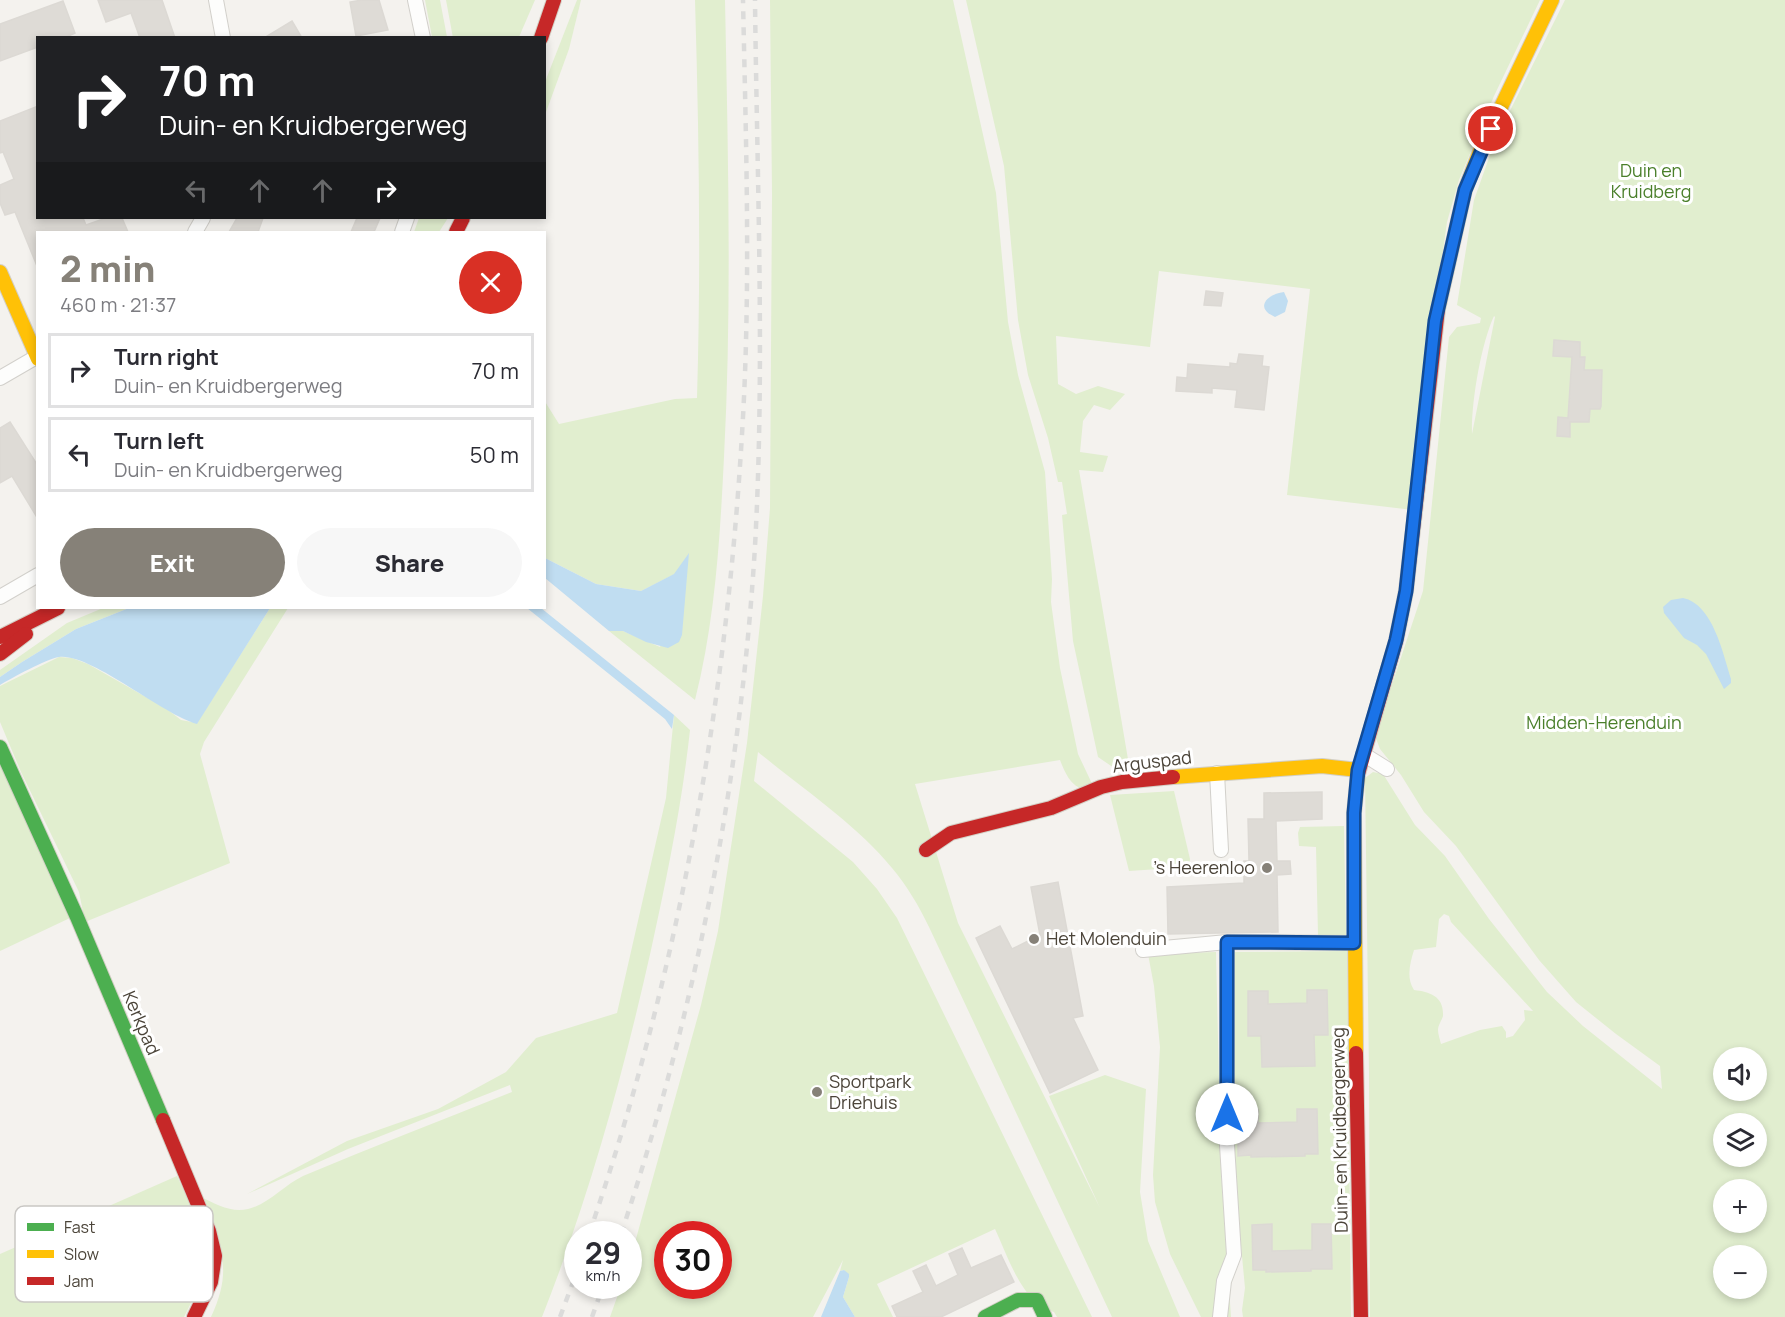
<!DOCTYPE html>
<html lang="en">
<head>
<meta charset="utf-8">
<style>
	:root { --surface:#fff; --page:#f7f7f7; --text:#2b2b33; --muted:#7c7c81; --line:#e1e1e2; --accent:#868178 }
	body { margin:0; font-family:Manrope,sans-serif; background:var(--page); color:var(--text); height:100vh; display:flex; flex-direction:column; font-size:22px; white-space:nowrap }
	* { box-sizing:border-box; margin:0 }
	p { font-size:20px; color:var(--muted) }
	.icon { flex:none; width:33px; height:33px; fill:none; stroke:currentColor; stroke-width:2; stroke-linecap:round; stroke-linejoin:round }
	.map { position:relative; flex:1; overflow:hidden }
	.details { position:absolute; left:36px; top:231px; width:510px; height:378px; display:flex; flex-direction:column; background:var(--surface); border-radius:0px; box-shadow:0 3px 9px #0003 }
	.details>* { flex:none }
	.top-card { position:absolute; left:36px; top:36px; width:510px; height:183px; border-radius:0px; box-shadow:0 3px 9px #0003; background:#202124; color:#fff; overflow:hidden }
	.buttons { position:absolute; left:1713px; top:1047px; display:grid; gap:12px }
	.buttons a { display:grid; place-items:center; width:54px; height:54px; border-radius:50%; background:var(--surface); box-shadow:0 3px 9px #0003; font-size:30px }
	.speed { position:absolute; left:564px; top:1221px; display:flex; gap:12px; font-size:30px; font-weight:700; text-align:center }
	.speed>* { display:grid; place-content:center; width:78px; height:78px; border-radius:50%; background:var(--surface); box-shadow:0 3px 9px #0003; line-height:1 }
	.speed small { font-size:15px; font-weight:400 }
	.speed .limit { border:9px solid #d22; background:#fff; color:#111 }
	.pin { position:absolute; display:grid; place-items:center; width:51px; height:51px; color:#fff; margin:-26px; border:3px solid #fff; border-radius:50%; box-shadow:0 2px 6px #0007 }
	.me { position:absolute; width:66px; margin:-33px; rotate:0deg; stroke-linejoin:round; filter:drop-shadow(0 0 4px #0008) }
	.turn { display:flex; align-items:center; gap:21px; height:126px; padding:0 24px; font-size:27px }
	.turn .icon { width:78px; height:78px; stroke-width:2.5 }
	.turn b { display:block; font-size:42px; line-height:51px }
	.lanes { display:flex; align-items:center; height:57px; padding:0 24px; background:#0003; justify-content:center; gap:30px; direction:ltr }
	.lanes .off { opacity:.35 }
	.round { display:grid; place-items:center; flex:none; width:63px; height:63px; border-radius:32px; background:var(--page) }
	.overview { display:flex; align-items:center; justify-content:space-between; height:102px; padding:0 24px }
	h1 { font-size:36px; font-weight:800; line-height:45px; color:var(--accent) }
	.button { display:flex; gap:12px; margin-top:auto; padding:12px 24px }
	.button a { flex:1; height:69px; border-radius:36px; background:var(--accent); color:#fff; font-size:24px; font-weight:800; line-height:69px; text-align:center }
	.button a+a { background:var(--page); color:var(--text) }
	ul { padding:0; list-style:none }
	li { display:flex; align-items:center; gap:18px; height:75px; margin:0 12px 9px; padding:0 12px; border:3px solid var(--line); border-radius:0px }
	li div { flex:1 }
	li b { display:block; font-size:22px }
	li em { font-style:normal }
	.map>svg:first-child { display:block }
	.green { fill:#e1eecf; fill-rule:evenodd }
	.water { fill:#c0ddf1 }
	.building { fill:#dedbd6; stroke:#dcd9d4; stroke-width:1.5 }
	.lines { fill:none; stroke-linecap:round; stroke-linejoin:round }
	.street-casing { stroke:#d2d0cb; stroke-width:16 }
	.fast-casing { stroke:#d3cfc5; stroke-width:16 }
	.slow-casing { stroke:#d3cfc5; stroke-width:16 }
	.jam-casing { stroke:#d3cfc5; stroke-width:16 }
	.street { stroke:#fdfdfc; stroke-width:14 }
	.fast { stroke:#4caf50; stroke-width:14 }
	.slow { stroke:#ffc107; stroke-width:14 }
	.jam { stroke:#c62828; stroke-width:14 }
	.rail { stroke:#dbdbda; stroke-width:4.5; stroke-dasharray:8 8; stroke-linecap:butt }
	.route-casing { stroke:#114b97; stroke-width:15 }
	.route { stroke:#1a73e8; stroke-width:10 }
	.poi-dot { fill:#868178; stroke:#fff; stroke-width:2 }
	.labels { text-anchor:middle; stroke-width:6; stroke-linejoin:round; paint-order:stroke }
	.park-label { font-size:18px; fill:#4a7f2a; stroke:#fff }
	.street-label { font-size:18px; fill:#4b4439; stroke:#fff }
	.poi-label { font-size:18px; fill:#4b4439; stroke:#fff; text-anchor:start }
	.key { fill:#fff; stroke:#c9c7c4; stroke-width:1.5 }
	.key-label { font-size:16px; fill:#4b4439 }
</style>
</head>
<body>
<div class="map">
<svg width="1785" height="1317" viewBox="0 0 1785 1317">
	<rect width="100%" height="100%" fill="#f4f2ee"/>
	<g class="green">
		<polygon points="425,0 440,0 447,37 432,37"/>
		<polygon points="446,0 535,0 519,37 453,38"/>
		<polygon points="577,0 581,0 569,49 545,115 545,82"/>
		<path d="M695,0H725C728,152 732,305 724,457C720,539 715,621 695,700L609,631H623L660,647L689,554L675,574L641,591L596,584L545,558L544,400L559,424L675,399L697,398C701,266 699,133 695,0Z"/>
		<path d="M770,0H953L996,193L1008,322L1018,375L1045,472L1052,579L1051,602L1060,668L1078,754L1095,790C1074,792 1067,778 1060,760L915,784L958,923L1100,1208L1049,1096L1105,1075L1146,1089L1140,1192L1148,1241L1180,1317H1112L929,927C919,906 907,886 892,868C857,825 802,788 758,752L754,781L853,862L877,889L897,918L1092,1317H1057L1054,1312C1022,1304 1008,1256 995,1229L877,1284L893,1317H855L843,1297L849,1277L844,1270L840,1271L843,1260L813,1317H610L621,1286H628L629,1264L701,1005L718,931L747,743L763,596L770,508L772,195ZM668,1234H718V1286H668Z"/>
		<polygon points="966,0 1540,0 1494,96 1459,180 1447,222 1431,337 1413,510 1287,495 1310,289 1159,271 1150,347 1056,336 1058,384 1076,394 1098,386 1125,394 1110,410 1094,405 1083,421 1080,452 1108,456 1103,472 1079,470 1130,771 1117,770 1098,757 1073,641 1062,515 1067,514 1062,482 1058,482 1048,438 1028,375 1018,320 1004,166"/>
		<path d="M1565,0H1785V1317H1370L1369,1073L1365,778L1373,772L1383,774L1415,825L1445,856L1489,919L1547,992L1583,1026L1662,1089L1660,1066L1616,1034L1576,1002L1539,960L1456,846L1424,812L1401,775L1380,749L1375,736L1423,591L1449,337L1457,327L1480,323L1481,318L1457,305L1474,200L1495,141ZM1494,316L1495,317L1472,434C1471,403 1481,344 1494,316ZM1444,914L1449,916L1451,922L1533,1011L1524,1010L1525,1020L1513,1036L1506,1038V1032L1502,1026L1480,1030L1441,1044C1440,1040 1438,1034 1438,1030C1438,1025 1442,1020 1443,1016C1444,996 1430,992 1414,990C1406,978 1410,963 1414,950L1436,947L1439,919ZM1724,1058H1756V1090H1724ZM1724,1124H1756V1156H1724ZM1724,1190H1756V1222H1724ZM1724,1256H1756V1288H1724Z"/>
		<polygon points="419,218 448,218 439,232 414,232"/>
		<polygon points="103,608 129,608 76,629 22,662 0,677 0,670 67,623"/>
		<polygon points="270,608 288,608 204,742 200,754 230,863 85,922 79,892 21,772 0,722 0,686 59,657 72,658 88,664 167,709 181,720 197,723"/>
		<path d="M674,715L690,730C682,804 667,877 651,950C623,1075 589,1198 542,1317H211C235,1265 219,1246 201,1197C216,1204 231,1213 248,1209C269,1204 284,1185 303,1176C372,1147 442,1120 512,1092L510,1085L348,1149L247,1194L347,1141L438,1109L506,1072L536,1038L617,1013L666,798Z"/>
		<polygon points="0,763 70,918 0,951"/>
		<polygon points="1174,791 1190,859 1189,867 1129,871 1110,795"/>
		<polygon points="1344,826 1346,935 1318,935 1316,847 1299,846 1298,833 1300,827"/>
		<polygon points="1347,951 1351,1317 1243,1317 1242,1310 1245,1288 1233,1161 1230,952"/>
		<polygon points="1216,952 1221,1171 1231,1317 1201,1317 1170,1254 1155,1202 1153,1175 1160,1047 1154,986 1148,954"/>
		<polygon points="177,1176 196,1217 207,1259 204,1277 184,1317 0,1317 0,1254"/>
	</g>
	<g class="water">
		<path d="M1284,292L1288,301L1285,312L1275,317C1254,308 1267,294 1284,292Z"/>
		<polygon points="689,553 682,635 679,642 668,648 646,642 623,631 609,631 545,578 545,558 596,584 641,591 674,574"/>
		<path d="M1683,598C1713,604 1723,654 1731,679V683L1724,689L1706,654L1697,645L1684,638L1664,613L1663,607L1671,600Z"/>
		<path d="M129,608H270L197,724C161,714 91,653 59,657C46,659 12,678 0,685V677L22,662L76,629Z"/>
		<polygon points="527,608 541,608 674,715 672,729 665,719"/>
		<polygon points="844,1270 849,1274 849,1277 843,1297 855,1317 821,1317 840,1271"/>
	</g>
	<g class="building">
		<polygon points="98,0 162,0 175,38 140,38 131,13 106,22"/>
		<polygon points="362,0 379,0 388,30 356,36 350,2"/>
		<polygon points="63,1 75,33 64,38 38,38 38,47 0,61 0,24"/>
		<polygon points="292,21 302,38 264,38"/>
		<polygon points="38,106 38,218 83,218 86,225 106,218 122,218 128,232 38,232 37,266 15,212 5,215 0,203 0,185 14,179 3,152 0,153 0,121"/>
		<polygon points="237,218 263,218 258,232 229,232"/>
		<polygon points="357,218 380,218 374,232 351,232"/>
		<polygon points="1206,291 1223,293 1221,306 1204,305"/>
		<polygon points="1554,340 1580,342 1580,357 1585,357 1584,370 1602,370 1601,406 1600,409 1590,409 1589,422 1570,422 1570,437 1557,436 1558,417 1568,418 1572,357 1553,356"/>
		<polygon points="1239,354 1263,356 1262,366 1269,367 1264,410 1235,407 1237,390 1212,388 1212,393 1176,391 1177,377 1187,378 1188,364 1230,367 1230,363 1237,364"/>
		<polygon points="10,422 38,466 38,519 12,476 0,483 0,428"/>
		<polygon points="1322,792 1322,819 1276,821 1277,861 1290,861 1291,874 1277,875 1278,932 1168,934 1167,887 1244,883 1244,861 1249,861 1248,819 1264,819 1264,793"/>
		<polygon points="1058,882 1083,1016 1073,1018 1098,1070 1050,1093 976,938 1000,926 1012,949 1040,935 1031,887"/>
		<polygon points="1307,990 1327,990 1328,1035 1314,1035 1315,1066 1262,1067 1261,1036 1248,1036 1248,991 1268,991 1268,1004 1307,1003"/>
		<polygon points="1297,1109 1317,1109 1318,1154 1305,1154 1305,1156 1251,1157 1251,1155 1238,1156 1238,1110 1258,1110 1258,1123 1297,1122"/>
		<polygon points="1272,1224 1272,1251 1312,1250 1312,1224 1331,1224 1332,1269 1311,1269 1311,1271 1266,1272 1266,1270 1253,1270 1252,1225"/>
		<polygon points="962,1248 971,1268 1001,1255 1014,1282 941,1317 897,1317 892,1306 923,1292 913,1271 926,1265 936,1286 958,1275 949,1254"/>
	</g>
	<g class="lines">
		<g class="street-casing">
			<g id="street">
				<polyline points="216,0 223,38"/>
				<polyline points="415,0 423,38"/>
				<polyline points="195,232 203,218"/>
				<polyline points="402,232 407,218"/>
				<polyline points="0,378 38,356"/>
				<polyline points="0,597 38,575"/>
				<polyline points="1363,754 1387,769"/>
				<polyline points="1217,773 1221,850"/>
				<polyline points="1143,950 1227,942 1354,943"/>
				<polyline points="1220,1317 1224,1281 1234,1255 1227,1145 1227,942"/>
			</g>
		</g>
		<g class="fast-casing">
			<g id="fast">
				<polyline points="0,747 77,917 163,1120"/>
				<polyline points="985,1317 1018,1300 1037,1300 1045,1317"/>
			</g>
		</g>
		<g class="slow-casing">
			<g id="slow">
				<polyline points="0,272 38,359"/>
				<polyline points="1438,309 1465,190 1480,151 1552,0"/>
				<polyline points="1173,777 1322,766 1358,770"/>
				<polyline points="1356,1053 1354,813 1358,774"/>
			</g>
		</g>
		<g class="jam-casing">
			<g id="jam">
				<polyline points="541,38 554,0"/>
				<polyline points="456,232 463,218"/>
				<polyline points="0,637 58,608"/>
				<polyline points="0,654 26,634"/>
				<polyline points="1358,774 1396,641 1406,591 1438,309"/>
				<polyline points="926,850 951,833 1051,808 1101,787 1122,782 1173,777"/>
				<polyline points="1356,1053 1361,1317"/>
				<polyline points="163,1120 209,1231 215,1256 211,1282 194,1317"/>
			</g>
		</g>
		<use href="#street" class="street"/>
		<use href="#fast" class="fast"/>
		<use href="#slow" class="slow"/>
		<use href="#jam" class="jam"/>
		<g class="rail">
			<path d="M589,1234C678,976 726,706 742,434C751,289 746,145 743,0"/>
			<path d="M621,1234C695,1013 741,780 755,546C765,364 757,182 755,0"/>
			<polyline points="560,1317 578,1269"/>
			<polyline points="592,1317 603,1286"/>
		</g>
	</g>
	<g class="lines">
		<g class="route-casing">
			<polyline id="route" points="1227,1114 1227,942 1354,943 1354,813 1358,770 1396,640 1406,591 1435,321 1465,190 1491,129"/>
		</g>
		<use href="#route" class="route"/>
	</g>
	<g class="poi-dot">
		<circle cx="1267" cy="868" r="6"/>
		<circle cx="1034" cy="939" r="6"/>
		<circle cx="817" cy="1092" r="6"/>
	</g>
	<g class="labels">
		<g class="park-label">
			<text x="1651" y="177">Duin en<tspan x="1651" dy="21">Kruidberg</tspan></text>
			<text x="1604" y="729">Midden-Herenduin</text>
		</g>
		<g class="street-label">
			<text transform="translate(1152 762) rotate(-7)" y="6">Arguspad</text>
			<text transform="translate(141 1023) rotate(67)" y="6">Kerkpad</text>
			<text transform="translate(1340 1130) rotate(-91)" y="6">Duin- en Kruidbergerweg</text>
		</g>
		<g class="poi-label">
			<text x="1255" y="874" text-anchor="end">'s Heerenloo</text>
			<text x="1046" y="945">Het Molenduin</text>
			<text x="829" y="1088">Sportpark<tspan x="829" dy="21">Driehuis</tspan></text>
		</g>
	</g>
	<rect x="15" y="1206" width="198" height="96" rx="9" class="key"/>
	<rect x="27" y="1223" width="27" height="8" fill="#4caf50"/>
	<rect x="27" y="1250" width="27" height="8" fill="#ffc107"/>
	<rect x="27" y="1277" width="27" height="8" fill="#c62828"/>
	<g class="key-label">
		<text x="64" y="1233">Fast</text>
		<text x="64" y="1260">Slow</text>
		<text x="64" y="1287">Jam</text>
	</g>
</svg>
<div class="buttons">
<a><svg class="icon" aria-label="sound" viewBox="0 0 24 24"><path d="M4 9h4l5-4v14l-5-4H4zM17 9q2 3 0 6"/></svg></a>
<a><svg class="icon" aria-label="layers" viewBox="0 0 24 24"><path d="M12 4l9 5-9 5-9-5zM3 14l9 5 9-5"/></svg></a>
<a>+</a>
<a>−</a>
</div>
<div class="speed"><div>29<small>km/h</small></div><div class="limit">30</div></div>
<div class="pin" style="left:1491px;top:129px;background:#d93025"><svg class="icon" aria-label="arrive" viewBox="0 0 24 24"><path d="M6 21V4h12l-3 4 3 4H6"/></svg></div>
<svg class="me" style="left:1227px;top:1114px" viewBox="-20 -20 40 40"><circle r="19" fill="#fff"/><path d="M0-13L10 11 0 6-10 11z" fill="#1a73e8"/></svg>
<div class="top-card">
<div class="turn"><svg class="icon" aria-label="right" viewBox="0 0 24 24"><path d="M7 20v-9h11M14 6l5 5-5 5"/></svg><div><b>70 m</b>Duin- en Kruidbergerweg</div></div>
<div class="lanes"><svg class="icon off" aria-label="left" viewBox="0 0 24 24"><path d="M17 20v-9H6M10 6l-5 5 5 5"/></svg><svg class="icon off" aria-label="ahead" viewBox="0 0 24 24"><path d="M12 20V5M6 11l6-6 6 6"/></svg><svg class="icon off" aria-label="ahead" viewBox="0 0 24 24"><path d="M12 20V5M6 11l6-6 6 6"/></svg><svg class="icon" aria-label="right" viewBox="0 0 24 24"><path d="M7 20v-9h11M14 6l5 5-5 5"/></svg></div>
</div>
<section class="details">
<div class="overview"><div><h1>2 min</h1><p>460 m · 21:37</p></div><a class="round" style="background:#d93025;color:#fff"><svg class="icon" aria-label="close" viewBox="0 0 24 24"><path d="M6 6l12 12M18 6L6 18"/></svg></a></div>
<ul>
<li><svg class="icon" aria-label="right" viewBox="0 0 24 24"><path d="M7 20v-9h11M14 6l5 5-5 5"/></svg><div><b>Turn right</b><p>Duin- en Kruidbergerweg</p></div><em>70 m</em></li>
<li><svg class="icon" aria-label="left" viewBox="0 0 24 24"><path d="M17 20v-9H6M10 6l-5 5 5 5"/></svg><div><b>Turn left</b><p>Duin- en Kruidbergerweg</p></div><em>50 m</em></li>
</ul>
<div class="button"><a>Exit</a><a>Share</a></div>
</section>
</div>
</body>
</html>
